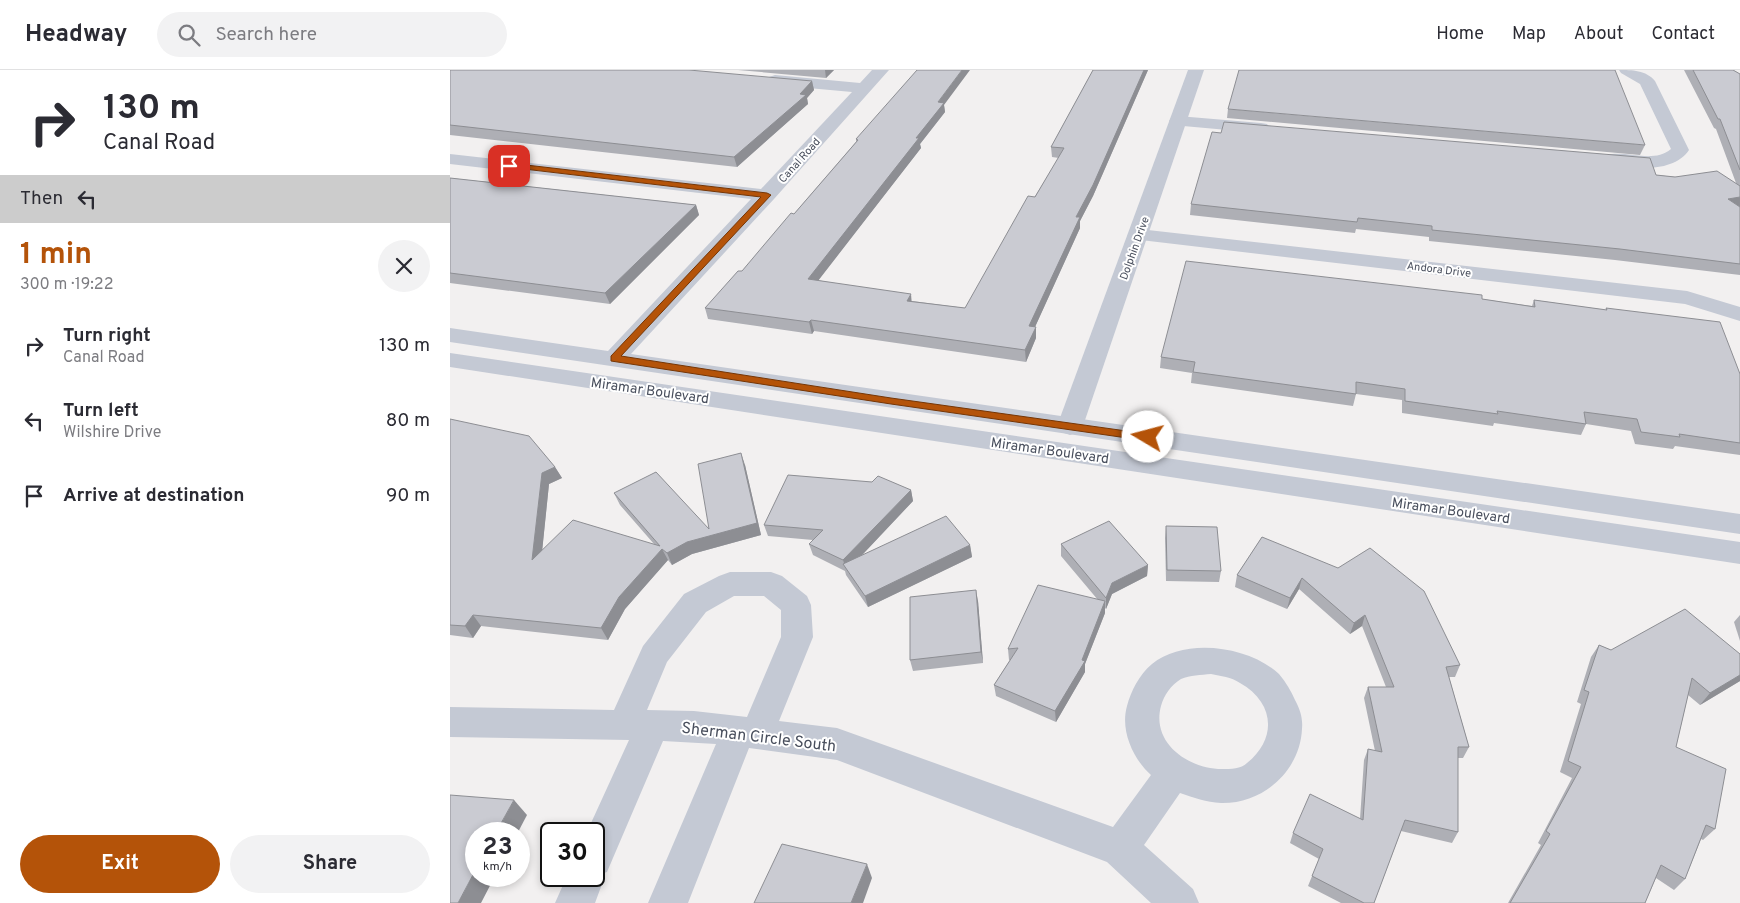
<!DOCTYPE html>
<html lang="en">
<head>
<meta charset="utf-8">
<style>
	:root { --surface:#fff; --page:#f2f2f3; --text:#2b2b33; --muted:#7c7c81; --line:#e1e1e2; --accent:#b45309 }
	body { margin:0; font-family:Overpass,sans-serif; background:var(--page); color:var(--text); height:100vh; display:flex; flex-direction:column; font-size:19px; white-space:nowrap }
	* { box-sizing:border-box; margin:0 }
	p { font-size:16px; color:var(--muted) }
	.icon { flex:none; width:28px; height:28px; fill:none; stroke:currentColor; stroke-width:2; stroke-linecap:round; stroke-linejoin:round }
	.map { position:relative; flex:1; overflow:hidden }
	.sheet { display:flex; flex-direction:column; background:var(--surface); width:450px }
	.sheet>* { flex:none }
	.top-card { background:#fff; color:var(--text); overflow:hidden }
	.speed { position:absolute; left:15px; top:752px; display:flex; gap:10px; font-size:25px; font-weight:700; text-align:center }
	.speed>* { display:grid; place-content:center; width:65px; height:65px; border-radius:50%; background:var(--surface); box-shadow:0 2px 8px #0003; line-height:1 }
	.speed small { font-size:12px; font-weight:400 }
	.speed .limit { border:2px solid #111; border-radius:8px; background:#fff; color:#111 }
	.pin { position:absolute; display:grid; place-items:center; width:42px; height:42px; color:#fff; margin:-21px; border-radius:10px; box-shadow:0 2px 8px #0006 }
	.me { position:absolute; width:55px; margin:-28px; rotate:278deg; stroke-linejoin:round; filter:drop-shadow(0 0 4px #0008) }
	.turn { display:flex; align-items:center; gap:18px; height:105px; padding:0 20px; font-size:22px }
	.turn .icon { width:65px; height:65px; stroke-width:2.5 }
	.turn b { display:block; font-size:35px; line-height:42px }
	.then { display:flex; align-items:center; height:48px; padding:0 20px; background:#0003; gap:10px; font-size:19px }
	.round { display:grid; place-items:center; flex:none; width:52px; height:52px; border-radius:26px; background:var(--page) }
	.summary { display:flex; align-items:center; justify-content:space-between; height:85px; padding:0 20px }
	h1 { font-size:30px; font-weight:700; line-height:38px; color:var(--accent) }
	.cta { display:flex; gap:10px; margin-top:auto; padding:10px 20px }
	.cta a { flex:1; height:58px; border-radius:30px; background:var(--accent); color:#fff; font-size:20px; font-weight:700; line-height:58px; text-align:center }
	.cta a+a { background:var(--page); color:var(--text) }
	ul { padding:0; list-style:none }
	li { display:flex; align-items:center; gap:15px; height:75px; padding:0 20px }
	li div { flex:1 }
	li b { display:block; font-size:19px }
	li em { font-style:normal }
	header { display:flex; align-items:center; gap:30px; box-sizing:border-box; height:70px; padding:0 25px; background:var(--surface); border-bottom:1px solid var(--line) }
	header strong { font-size:24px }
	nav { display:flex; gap:28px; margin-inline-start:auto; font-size:18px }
	.search { width:350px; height:45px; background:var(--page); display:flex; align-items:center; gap:12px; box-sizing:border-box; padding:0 18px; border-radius:28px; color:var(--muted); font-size:19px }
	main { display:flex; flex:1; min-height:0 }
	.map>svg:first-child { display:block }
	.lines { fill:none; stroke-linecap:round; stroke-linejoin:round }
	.minor { fill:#c4c9d4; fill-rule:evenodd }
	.tertiary { fill:#c4c9d4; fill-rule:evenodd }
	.wall { fill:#aeafb5 }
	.shaded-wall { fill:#8d8e93 }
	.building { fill:#cacbd2; stroke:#8d8e93 }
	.route { fill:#b45309; stroke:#753606 }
	.labels { text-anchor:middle; stroke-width:4; stroke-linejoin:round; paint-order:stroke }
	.far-street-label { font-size:11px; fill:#494f5d; stroke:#fff }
	.street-label { font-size:14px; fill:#494f5d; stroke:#fff }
	.near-street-label { font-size:16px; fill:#494f5d; stroke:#fff }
</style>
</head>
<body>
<header>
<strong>Headway</strong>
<div class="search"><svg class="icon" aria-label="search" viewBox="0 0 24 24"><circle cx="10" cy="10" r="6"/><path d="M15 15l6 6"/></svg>Search here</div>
<nav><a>Home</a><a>Map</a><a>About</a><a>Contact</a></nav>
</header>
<main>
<section class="sheet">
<div class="top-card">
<div class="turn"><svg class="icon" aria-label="right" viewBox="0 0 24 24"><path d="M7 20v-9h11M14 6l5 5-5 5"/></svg><div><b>130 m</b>Canal Road</div></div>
<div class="then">Then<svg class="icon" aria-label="left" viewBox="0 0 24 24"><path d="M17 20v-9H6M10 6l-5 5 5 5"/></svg></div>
</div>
<div class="summary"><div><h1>1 min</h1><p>300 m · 19:22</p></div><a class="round"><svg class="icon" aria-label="close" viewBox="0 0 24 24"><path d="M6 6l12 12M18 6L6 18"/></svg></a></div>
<ul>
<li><svg class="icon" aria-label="right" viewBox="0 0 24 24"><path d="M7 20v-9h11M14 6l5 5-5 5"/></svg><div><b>Turn right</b><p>Canal Road</p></div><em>130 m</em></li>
<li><svg class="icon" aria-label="left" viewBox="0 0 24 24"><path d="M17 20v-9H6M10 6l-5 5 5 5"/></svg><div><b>Turn left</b><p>Wilshire Drive</p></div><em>80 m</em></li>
<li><svg class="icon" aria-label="arrive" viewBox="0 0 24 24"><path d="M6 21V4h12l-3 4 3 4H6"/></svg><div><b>Arrive at destination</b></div><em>90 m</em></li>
</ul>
<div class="cta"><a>Exit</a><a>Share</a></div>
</section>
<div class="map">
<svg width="1290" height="833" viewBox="0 0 1290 833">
	<rect width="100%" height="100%" fill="#f2f0f0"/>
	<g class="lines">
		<g class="minor">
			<polygon points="422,0 439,0 324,129 181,284 1290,444 1290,464 0,272 0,258 158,281 301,129 0,94 0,84 311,119 402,22 325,15 319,13 317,10 319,7 325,5 410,13"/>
			<path d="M1169,0C1182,0 1196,0 1205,11L1239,80C1223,104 1181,99 1157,93L1154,89L1157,85C1177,80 1203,94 1221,79L1190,14L1171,3Z"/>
			<polygon points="728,46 811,53 817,54 820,58 817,62 811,63 722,55 719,51 722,47"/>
			<polygon points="689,159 1237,221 1290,237 1290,251 1235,234 682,169 679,165 682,161"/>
			<path d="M280,502H321L332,506L357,526L361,535L363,567L329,651L387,658L663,757L701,705C683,689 670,660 677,636C681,621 689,605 702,594C735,567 799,576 829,604C836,612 841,621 845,630C850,639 853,648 852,659C850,701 813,734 771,733C756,732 744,728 730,723L694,775L743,819L749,833H701L657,792L387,690L299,678L238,833H198L266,674L213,671L157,802L154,803L155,806L145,833H105L117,806H144V764H136L179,670L0,667V637L164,640L193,576L234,524L269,506ZM284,526H314L331,540V567L297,647L244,641L197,640L217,592L256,542ZM761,604C771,606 781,607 790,613C824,632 828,668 797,693C791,699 781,699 772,699C738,699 701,673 711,636C714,625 721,615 731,609C740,605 751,605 761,604Z"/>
		</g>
		<g class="tertiary">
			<polygon points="738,0 754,0 633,356 629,362 620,365 611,362 607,356"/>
			<polygon points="0,283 1290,472 1290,494 0,297"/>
		</g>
	</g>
	<g class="wall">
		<polygon points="0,0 362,11 364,20 357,28 358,34 287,97 0,65"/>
		<polygon points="288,0 384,0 376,8"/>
		<polygon points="643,0 698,0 643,126 630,151 630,158 585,257 586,268 576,292 364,261 362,264 258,249 255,238 292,201 344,144 406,72 406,69 494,35 495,42 470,74 471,78 368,210 462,231 515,238 609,88 602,87 601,77"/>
		<polygon points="1234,0 1283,0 1290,4 1290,205 1165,190 979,171 979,167 906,159 905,163 740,145 741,134 1206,105 1286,113 1266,59 1264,58"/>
		<polygon points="778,39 1195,75 1190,85 777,48"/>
		<polygon points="0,108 246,135 249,145 160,234 0,213"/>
		<polygon points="1032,229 1082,236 1084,230 1156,240 1156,238 1290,304 1290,385 1225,376 1223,379 1185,374 1181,361 1136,354 1131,365 1044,353 1043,356 952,343 952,330 906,324 903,336 741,313 742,303 710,298 711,287"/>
		<polygon points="0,349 105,397 112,408 99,414 92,481 204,474 170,435 164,423 259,459 295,395 311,465 242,484 222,495 218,490 175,539 158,570 31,556 23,568 0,565"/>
		<polygon points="461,420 463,431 412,485 520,475 522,487 418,537 396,505 395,501 363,485 359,474 363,470 318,466 314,455"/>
		<polygon points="716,456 771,501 769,512 716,511 715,468"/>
		<polygon points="812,467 1010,595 1005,607 999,607 1019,677 1013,688 1008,688 1008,762 1002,773 951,761 924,833 891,833 858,816 869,789 840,773 843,763 910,749 914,690 918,679 925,681 914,628 918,617 936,617 912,556 900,564 849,519 837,539 785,517 787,505"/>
		<polygon points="611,474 698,495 697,506 662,524 656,539 655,538 655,543 635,594 635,602 606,652 546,626 544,615 560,590 559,590 558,579 648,530 611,486"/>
		<polygon points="528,531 533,593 463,601 460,590"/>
		<polygon points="1290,545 1290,571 1284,552"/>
		<polygon points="1149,575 1161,580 1290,584 1290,611 1250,635 1238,625 1226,677 1265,759 1253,770 1251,769 1235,809 1224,820 1206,808 1195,833 1058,833 1091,775 1088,773 1122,708 1110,702 1131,634 1127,632 1141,587"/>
	</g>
	<g class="shaded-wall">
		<polygon points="375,0 384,0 376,8"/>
		<polygon points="512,0 520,0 494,35 495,42 470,74 471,78 361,220 358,209 466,68 488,32"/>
		<polygon points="694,0 698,0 643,126 630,151 630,158 580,268 579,256 626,147"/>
		<polygon points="362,11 364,20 357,28 358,34 287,97 284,87"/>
		<polygon points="1290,127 1290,137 1278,129"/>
		<polygon points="246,135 249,145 160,234 155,223"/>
		<polygon points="461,224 462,236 457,231"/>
		<polygon points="361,250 364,261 362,264 359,252"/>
		<polygon points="586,257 586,268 576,292 575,280"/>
		<polygon points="291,383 295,395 311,465 242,484 222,495 217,483 237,472 307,453"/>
		<polygon points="105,397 112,408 99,414 90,502 82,490 92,403"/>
		<polygon points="461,420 463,431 398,500 395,496 393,490"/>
		<polygon points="520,475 522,487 418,537 415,526"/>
		<polygon points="212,479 218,490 175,539 158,570 151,558 169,527"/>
		<polygon points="698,495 697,506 662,524 656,539 656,528 662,513"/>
		<polygon points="852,508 849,519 837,539 840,528"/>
		<polygon points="526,520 528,531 533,593 531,582"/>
		<polygon points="655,531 655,543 635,594 635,602 606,652 605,641 632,590"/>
		<polygon points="23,545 31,556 23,568 15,556"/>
		<polygon points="915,545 912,556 900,564 904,553"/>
		<polygon points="1290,605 1290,611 1250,635 1260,623"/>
		<polygon points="64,730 77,745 67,764 45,764"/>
		<polygon points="417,794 422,808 413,833 401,833"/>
		<polygon points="26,799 26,806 45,806 31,833 8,833"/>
	</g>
	<g class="building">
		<polygon points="0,0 239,0 362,11 350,24 356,25 284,87 0,55"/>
		<polygon points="467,0 512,0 488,32 494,33 466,68 469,68 358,209 461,224 457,231 515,238 578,126 585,127 614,78 601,77 643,0 694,0 643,115 626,147 630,147 579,256 586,257 575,280 361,250 359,252 255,238 288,201 292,201 341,143 344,144 408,70 406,69"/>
		<polygon points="789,0 1165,0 1195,75 778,39"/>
		<polygon points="1243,0 1283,0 1290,4 1290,100 1270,49 1268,49"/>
		<polygon points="774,52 1200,88 1206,105 1225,107 1267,101 1290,116 1290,127 1278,129 1290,137 1290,194 1170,179 982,160 982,156 908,148 907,152 741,134 762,62 771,63"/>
		<polygon points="0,108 246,135 155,223 0,203"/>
		<polygon points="736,191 1032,225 1032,229 1085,237 1084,230 1157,240 1156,238 1270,252 1290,304 1290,373 1229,364 1230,367 1191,362 1187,349 1134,342 1136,354 1047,341 1048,344 955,331 955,319 906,312 906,324 743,302 745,292 711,287"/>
		<polygon points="0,349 79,366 105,397 92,403 82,490 123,450 210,476 164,423 206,402 259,459 248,394 291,383 307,453 237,472 217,483 212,479 169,527 151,558 23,545 15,556 0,555"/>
		<polygon points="338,405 422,412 428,406 461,420 393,490 359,474 373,460 314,455"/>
		<polygon points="496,446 520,475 415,526 393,494"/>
		<polygon points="659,451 698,495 662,513 656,528 611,474"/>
		<polygon points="716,456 767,457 771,501 717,500"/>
		<polygon points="812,467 888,498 920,478 974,521 1010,595 996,597 1019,677 1008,677 1008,762 955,750 924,833 914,833 862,806 873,779 843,763 860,724 913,750 918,679 932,682 918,617 944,617 915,545 904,553 852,508 840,528 787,505"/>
		<polygon points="588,515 655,531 632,590 635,591 605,641 544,615 568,578 558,579"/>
		<polygon points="526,520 531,582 460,590 460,527"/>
		<polygon points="1235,539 1290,584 1290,605 1260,623 1242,608 1226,677 1276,699 1265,759 1256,755 1235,809 1211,795 1195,833 1060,833 1100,764 1096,761 1131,697 1118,691 1139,622 1134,620 1149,575 1161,580"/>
		<polygon points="0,725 64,730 45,764 26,764 26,799 8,833 0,833"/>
		<polygon points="332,774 417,794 401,833 304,833"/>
	</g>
	<polygon class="route" points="59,93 317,123 321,125 171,286 441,328 698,364 704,367 698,371 441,334 161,291 161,286 311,127 57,97 56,96"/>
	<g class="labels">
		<g class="far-street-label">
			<text transform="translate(349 90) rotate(-48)" y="4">Canal Road</text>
			<text transform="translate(684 178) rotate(-70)" y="4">Dolphin Drive</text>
			<text transform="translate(989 199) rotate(7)" y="4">Andora Drive</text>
		</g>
		<g class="street-label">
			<text transform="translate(200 320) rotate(8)" y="5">Miramar Boulevard</text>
			<text transform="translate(600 380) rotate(8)" y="5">Miramar Boulevard</text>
			<text transform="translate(1001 440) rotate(8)" y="5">Miramar Boulevard</text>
		</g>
		<g class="near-street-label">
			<text transform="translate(309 666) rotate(7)" y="6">Sherman Circle South</text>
		</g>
	</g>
</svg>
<div class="speed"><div>23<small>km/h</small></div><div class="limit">30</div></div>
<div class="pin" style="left:59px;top:96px;background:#d93025"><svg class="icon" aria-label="arrive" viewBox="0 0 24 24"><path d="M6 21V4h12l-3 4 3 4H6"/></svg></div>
<svg class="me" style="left:698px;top:367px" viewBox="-20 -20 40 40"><circle r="19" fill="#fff"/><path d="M0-13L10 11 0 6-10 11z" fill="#b45309"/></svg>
</div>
</main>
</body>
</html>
